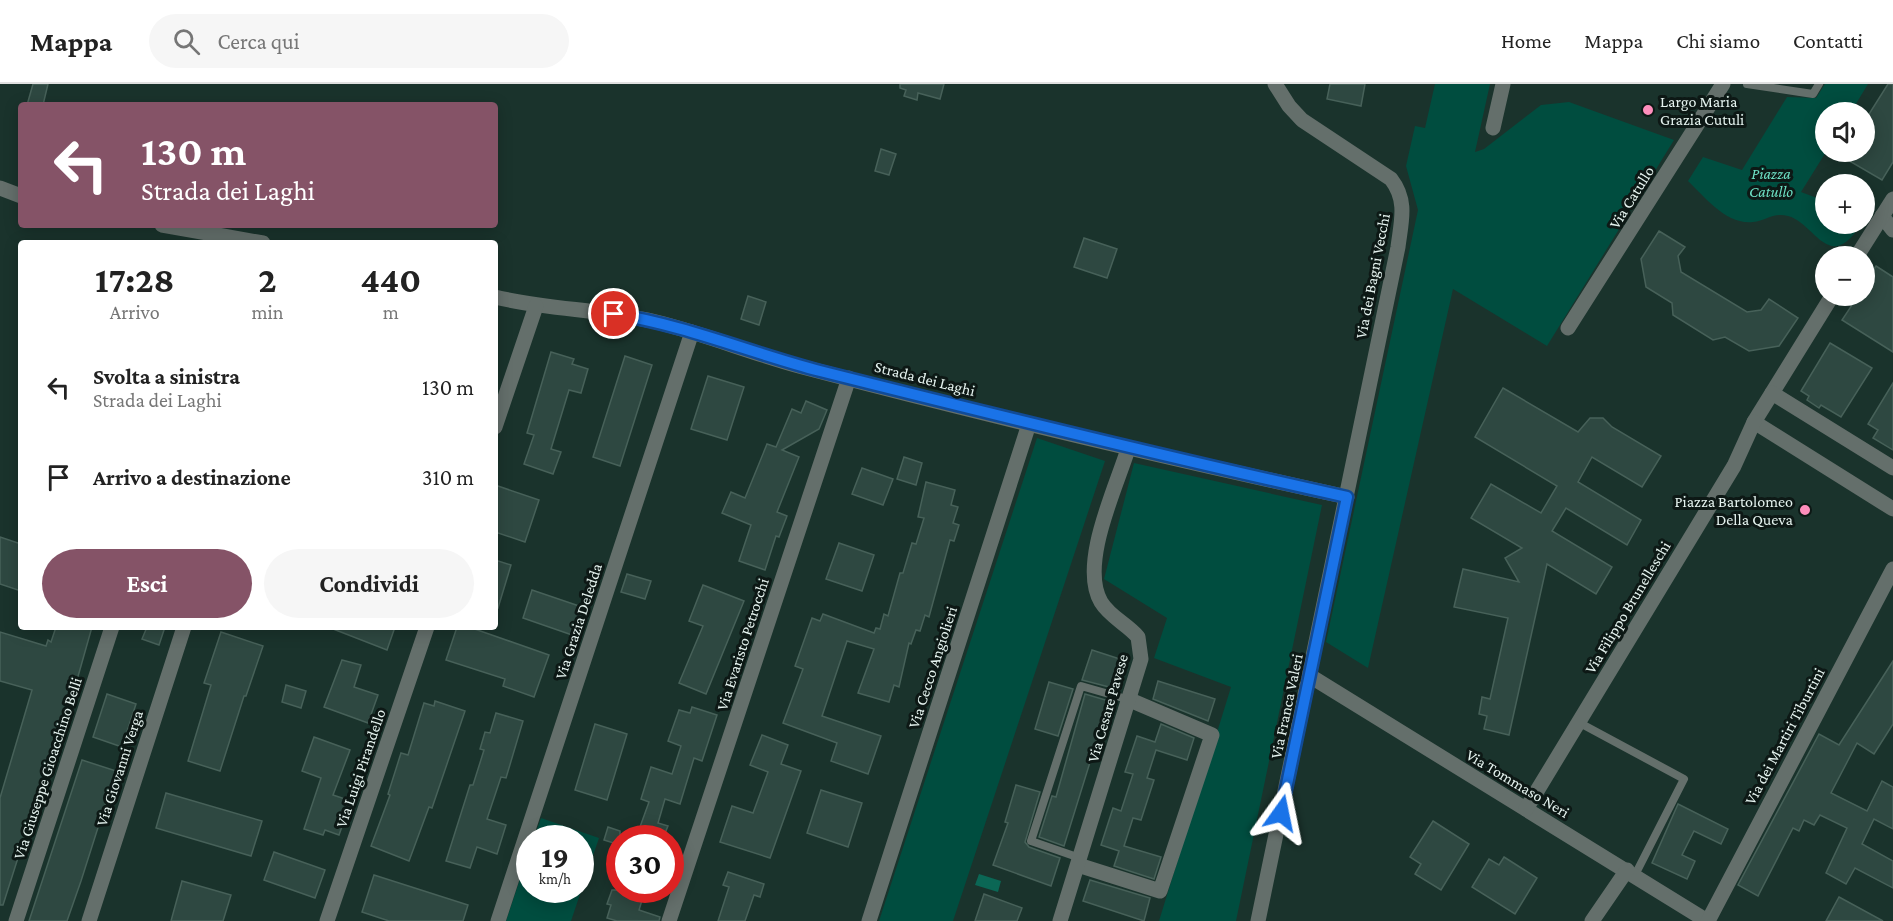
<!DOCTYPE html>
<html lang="it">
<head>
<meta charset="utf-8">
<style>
	:root { --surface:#fff; --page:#f6f6f6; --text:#222; --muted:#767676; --line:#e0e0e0; --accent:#855367 }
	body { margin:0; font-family:"Crimson Pro",serif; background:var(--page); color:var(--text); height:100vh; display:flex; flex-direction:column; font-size:22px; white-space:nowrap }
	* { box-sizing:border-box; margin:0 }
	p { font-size:20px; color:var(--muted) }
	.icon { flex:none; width:33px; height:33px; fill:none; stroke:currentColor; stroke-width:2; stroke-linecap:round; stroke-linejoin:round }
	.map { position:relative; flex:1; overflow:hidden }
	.panel { position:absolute; left:18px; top:156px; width:480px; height:390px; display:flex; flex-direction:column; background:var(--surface); border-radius:6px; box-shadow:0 3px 15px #0003 }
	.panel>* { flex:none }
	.banner { position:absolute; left:18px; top:18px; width:480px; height:126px; border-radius:6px; box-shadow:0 3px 15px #0003; background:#855367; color:#fff; overflow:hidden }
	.controls { position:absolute; left:1815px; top:18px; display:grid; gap:12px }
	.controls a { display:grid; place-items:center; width:60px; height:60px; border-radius:50%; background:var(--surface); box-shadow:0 3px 15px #0003; font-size:30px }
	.speed { position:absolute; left:516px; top:741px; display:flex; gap:12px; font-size:30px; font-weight:700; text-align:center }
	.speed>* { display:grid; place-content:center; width:78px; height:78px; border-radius:50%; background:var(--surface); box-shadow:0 3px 15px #0003; line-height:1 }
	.speed small { font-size:15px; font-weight:400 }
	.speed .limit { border:9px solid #d22; background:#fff; color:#111 }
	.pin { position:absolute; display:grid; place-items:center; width:51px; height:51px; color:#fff; margin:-26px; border:3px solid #fff; border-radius:50%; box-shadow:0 2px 6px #0007 }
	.me { position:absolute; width:66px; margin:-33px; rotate:12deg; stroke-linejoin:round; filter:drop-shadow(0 0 4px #0008) }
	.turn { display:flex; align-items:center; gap:21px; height:126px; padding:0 24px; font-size:27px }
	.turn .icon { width:78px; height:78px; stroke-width:2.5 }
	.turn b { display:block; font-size:42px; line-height:51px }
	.eta { display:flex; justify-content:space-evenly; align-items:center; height:102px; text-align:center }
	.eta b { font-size:36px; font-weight:700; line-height:42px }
	.button { display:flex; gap:12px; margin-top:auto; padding:12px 24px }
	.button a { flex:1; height:69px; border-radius:36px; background:var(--accent); color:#fff; font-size:24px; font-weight:700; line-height:69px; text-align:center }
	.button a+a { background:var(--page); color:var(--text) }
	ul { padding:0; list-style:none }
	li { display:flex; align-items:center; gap:18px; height:90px; padding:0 24px }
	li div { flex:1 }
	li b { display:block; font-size:22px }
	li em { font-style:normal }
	header { display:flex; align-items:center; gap:36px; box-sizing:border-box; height:84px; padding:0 30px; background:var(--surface); border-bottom:2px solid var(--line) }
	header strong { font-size:28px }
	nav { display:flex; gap:33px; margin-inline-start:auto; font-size:21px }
	.search { width:420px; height:54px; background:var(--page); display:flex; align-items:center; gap:15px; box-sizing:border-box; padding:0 21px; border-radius:33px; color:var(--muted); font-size:22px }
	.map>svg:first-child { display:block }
	.green { fill:#004d3f }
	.water { fill:#0b6755 }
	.building { fill:#2e4841; stroke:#476159; stroke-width:1.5 }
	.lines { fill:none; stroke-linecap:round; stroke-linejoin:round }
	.service { stroke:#646f6b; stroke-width:8 }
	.minor { stroke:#646f6b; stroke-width:15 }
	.route-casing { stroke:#114b97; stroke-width:15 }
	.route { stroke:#1a73e8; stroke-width:10 }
	.poi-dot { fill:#fe8ebc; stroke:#0d1815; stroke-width:2 }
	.labels { text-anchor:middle; stroke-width:6; stroke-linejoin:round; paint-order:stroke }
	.poi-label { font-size:16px; fill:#e5f3ef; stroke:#0d1815; text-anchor:start }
	.park-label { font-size:16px; font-style:italic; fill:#6de0c4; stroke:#0d1815 }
	.street-label { font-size:16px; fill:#e5f3ef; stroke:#0d1815 }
</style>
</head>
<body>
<header>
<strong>Mappa</strong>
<div class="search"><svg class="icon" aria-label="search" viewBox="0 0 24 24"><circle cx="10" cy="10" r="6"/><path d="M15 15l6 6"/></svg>Cerca qui</div>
<nav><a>Home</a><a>Mappa</a><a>Chi siamo</a><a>Contatti</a></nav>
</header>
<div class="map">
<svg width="1893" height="837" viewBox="0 0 1893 837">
	<rect width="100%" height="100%" fill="#1a332c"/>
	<g class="green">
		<polygon points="1435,0 1490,0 1475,68 1484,65 1541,21 1569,18 1674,56 1547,262 1453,205 1368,584 1326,558 1418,126 1406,82 1415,42 1425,44"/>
		<path d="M1825,0H1868L1851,28H1826V68L1801,108L1825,117L1826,140H1861C1829,191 1815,139 1788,132C1773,128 1766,137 1753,138C1726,141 1705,113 1688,97L1703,73L1742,86L1787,13L1816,14Z"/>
		<polygon points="1037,354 1105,377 953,837 879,837"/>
		<polygon points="1134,379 1322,421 1236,837 1159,837 1231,603 1154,574 1167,534 1104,495"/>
		<polygon points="541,734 599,754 571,837 506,837 529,768 530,806 580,806 580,754 534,754"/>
	</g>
	<polygon class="water" points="979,790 1001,797 998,808 975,801"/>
	<g class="building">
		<polygon points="33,0 48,0 43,21 27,21"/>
		<polygon points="900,0 944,0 940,15 918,9 917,16 904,12 906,6 900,4"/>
		<polygon points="1330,0 1365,0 1361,22 1327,15"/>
		<polygon points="1888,0 1893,0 1893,78 1882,96 1834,68 1864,68 1864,38"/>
		<polygon points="881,65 896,70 889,91 875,87"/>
		<polygon points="1659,147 1685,163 1678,172 1681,188 1747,228 1761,226 1769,215 1798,234 1779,262 1749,267 1725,253 1713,256 1673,231 1672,219 1646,203 1641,175"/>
		<polygon points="1084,154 1117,165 1107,194 1074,183"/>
		<polygon points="1876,182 1893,193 1893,268 1842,236 1858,212 1864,212 1864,201"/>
		<polygon points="748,212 766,218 759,241 741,235"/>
		<polygon points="1830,259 1872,284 1841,333 1821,321 1819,324 1807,316 1809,312 1801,307"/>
		<polygon points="551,268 574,275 572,280 588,285 581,309 569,306 551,365 561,368 553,390 524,380 534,351 527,349"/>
		<polygon points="625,272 652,281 620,382 593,373"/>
		<polygon points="708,292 744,303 727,356 691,345"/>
		<polygon points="1893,299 1893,366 1873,354 1878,346 1868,340"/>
		<polygon points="1503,304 1578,348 1590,334 1603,334 1612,343 1661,372 1642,403 1592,373 1578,398 1641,436 1627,461 1566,424 1552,447 1612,483 1596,510 1547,480 1509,651 1484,645 1487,632 1479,630 1482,613 1490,615 1508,534 1454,523 1463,485 1519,498 1505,474 1522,464 1471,434 1491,400 1541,429 1557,402 1475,353"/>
		<polygon points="806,317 827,326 819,345 782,366 799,373 777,428 787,432 779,453 776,452 765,486 739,477 751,441 722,429 731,408 745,414 767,360 776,363 792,325 801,329"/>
		<polygon points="904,373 922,379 916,401 897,395"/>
		<polygon points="862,384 893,395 883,421 852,410"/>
		<polygon points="926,398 955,406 951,421 958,423 953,439 959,441 954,457 950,456 929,533 925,531 920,547 916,546 911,560 909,559 899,603 894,601 889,618 858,609 874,565 847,557 822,632 881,652 868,690 831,677 837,659 783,639 803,585 795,582 812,534 820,537 823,530 874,549 876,544 880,545 884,530 888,532 900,489 903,489 912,459 916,460 924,434 918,433"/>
		<polygon points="495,401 539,416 525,458 495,448"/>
		<polygon points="0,453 21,460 21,507 0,500"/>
		<polygon points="839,459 874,471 862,507 826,495"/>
		<polygon points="495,476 511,481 498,524 495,523"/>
		<polygon points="627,490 651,497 645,515 621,508"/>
		<polygon points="703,501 744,517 706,610 679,599 703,542 689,537"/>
		<polygon points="532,506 585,524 575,552 523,534"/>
		<polygon points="56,543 92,543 62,649 58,648 3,821 0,821 0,714 32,606 0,597 0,548 46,562 48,556 51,558"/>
		<polygon points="147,543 165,543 159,561 142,555"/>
		<polygon points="328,543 395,543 387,566"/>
		<polygon points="457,543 469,543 549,571 534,613 503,602 505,595 446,576"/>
		<polygon points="221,548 263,562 246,612 244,612 220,687 188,677 211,601 204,599"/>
		<polygon points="1092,566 1126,577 1119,600 1114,599 1113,604 1082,596"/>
		<polygon points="342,576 361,581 354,603 378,611 368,639 324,623"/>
		<polygon points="1893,577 1893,640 1874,670 1857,659 1831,709 1867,727 1882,697 1893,703 1893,745 1874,735 1862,760 1893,777 1893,804 1855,784 1846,800 1826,789 1847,744 1820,731 1814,741 1804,736 1799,747 1793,744 1758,812 1738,801 1819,650 1839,661"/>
		<polygon points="1158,597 1215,615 1208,637 1153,615"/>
		<polygon points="1049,598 1073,605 1058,652 1035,645"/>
		<polygon points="286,601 306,607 301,624 282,618"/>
		<polygon points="107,610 136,620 122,663 93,653"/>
		<polygon points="1085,610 1109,617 1064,762 1039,753 1052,712 1056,713"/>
		<polygon points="435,617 465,627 432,724 429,723 409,777 371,762 390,711 388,710 401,669 408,671 424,619 434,622"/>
		<polygon points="692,623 717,631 702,677 694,674 680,720 665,715 658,739 668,742 663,754 636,754 649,718 641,715 651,683 672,690 681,662 668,657 679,626 690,629"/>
		<polygon points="496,629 523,637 506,694 501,693 487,735 506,741 497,770 477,763 470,784 446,777 470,701 473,701 484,666 480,665 485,648 490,649"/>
		<polygon points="595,640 627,650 607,716 575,706"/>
		<polygon points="1161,640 1194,654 1187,676 1156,666 1147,694 1154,696 1141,736 1133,734 1124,762 1161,773 1154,795 1114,782 1119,767 1101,761 1113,724 1121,727 1133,690 1125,688 1137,652 1155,658"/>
		<polygon points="762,651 788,661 781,680 801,687 770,774 720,758 732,722 753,729 768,688 750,681"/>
		<polygon points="314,653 350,666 333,711 351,717 339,751 325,746 323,751 304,745 321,694 302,687"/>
		<polygon points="82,676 116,687 81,797 67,837 29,837"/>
		<polygon points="1016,701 1040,708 1025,758 1029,763 1060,774 1051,802 993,781 1008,739 1005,738"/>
		<polygon points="821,706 862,719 848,763 807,749"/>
		<polygon points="166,709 262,737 251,772 156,744"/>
		<polygon points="1678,720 1728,745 1721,760 1694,747 1682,771 1695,777 1687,795 1652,779"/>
		<polygon points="1433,737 1469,760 1441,806 1415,790 1421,780 1410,773"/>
		<polygon points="608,743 620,747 620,761 604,756"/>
		<polygon points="274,768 325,786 315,814 264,796"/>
		<polygon points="1504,773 1537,794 1515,830 1472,803 1489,775 1499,781"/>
		<polygon points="728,788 764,800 760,813 754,811 745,837 718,837 729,803 723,801"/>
		<polygon points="374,791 468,821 463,837 389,837 362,828"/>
		<polygon points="1090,796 1150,814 1144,837 1083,817"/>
		<polygon points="182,797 231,811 223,837 171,837"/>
		<polygon points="612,806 638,806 636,811 643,813 639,826 660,833 659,837 617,837 607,834 611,821 607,820"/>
		<polygon points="984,810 1022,824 1017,837 975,837"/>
		<polygon points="1839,813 1883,837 1826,837"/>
	</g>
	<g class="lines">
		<g class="service">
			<polyline points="1747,0 1813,10 1819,0"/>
			<polyline points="1578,638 1684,695 1635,791"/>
			<polyline points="1080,774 1031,757 1081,602 1130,616"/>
		</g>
		<g class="minor">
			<polyline points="1493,44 1503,0"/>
			<polyline points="0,104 21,112"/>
			<polyline points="1882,132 1893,146"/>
			<polyline points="162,141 263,159"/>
			<polyline points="1857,172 1893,115"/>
			<path d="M495,213C548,226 603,225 656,238C705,250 751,269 799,282C981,330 1163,373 1347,413"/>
			<polyline points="1568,244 1723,0"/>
			<polyline points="1772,309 1832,212"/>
			<polyline points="495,343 536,222"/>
			<polyline points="1893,384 1772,309 1754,338 1893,425"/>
			<polyline points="1310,592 1707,837"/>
			<polyline points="1526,725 1734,382 1754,338"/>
			<polyline points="1078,781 1160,807 1212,651 1130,616"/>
			<polyline points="16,837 112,543"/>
			<polyline points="89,837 184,543"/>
			<polyline points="327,837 427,543"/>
			<polyline points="498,837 692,248"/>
			<polyline points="669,837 849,294"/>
			<polyline points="869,837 1029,340"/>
			<path d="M1060,837L1141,575L1138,553C1127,540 1110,533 1101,518C1079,480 1116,404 1128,365"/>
			<path d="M1258,837L1398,163C1401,138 1408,117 1391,95L1302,36L1289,22L1275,0"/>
			<polyline points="1592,837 1627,786"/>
			<polyline points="1708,837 1893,485"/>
		</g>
	</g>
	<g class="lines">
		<g class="route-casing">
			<path id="route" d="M614,230C685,241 751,269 820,287C995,331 1170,374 1347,413L1281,729"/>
		</g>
		<use href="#route" class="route"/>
	</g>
	<g class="poi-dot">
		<circle cx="1648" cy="26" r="6"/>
		<circle cx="1805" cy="426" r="6"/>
	</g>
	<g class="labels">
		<g class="poi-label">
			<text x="1660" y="23">Largo Maria<tspan x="1660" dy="18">Grazia Cutuli</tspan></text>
			<text x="1793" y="423" text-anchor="end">Piazza Bartolomeo<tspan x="1793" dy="18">Della Queva</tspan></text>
		</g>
		<g class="park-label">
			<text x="1771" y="95">Piazza<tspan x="1771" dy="18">Catullo</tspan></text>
		</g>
		<g class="street-label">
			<text transform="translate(1631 113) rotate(-58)" y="6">Via Catullo</text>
			<text transform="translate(1372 192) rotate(-79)" y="6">Via dei Bagni Vecchi</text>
			<text transform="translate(925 294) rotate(14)" y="6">Strada dei Laghi</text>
			<text transform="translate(1627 523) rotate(-59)" y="6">Via Filippo Brunelleschi</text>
			<text transform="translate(578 537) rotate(-72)" y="6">Via Grazia Deledda</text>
			<text transform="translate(742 560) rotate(-72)" y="6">Via Evaristo Petrocchi</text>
			<text transform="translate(932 583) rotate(-72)" y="6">Via Cecco Angiolieri</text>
			<text transform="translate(1286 622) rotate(-78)" y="6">Via Franca Valeri</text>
			<text transform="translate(1107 624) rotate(-74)" y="6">Via Cesare Pavese</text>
			<text transform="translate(1784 652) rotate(-62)" y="6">Via dei Martiri Tiburtini</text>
			<text transform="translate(47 684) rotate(-72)" y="6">Via Giuseppe Gioacchino Belli</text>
			<text transform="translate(119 684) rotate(-72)" y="6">Via Giovanni Verga</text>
			<text transform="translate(360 684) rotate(-71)" y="6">Via Luigi Pirandello</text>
			<text transform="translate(1518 699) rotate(31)" y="6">Via Tommaso Neri</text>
		</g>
	</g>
</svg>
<div class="controls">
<a><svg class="icon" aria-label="sound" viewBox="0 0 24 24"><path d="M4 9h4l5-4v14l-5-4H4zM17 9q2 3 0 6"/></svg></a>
<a>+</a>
<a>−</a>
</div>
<div class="speed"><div>19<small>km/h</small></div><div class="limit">30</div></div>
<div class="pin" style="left:614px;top:230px;background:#d93025"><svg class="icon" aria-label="arrive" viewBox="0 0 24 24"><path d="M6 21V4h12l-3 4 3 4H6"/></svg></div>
<svg class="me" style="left:1281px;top:729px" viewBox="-20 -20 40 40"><path d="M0-17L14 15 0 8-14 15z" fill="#1a73e8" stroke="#fff" stroke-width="4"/></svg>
<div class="banner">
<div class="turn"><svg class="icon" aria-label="left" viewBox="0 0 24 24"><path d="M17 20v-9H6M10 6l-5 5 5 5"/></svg><div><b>130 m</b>Strada dei Laghi</div></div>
</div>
<section class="panel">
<div class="eta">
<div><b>17:28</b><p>Arrivo</p></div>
<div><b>2</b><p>min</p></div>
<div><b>440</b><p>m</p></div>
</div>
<ul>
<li><svg class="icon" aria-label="left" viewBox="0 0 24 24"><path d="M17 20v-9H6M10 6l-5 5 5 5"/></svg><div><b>Svolta a sinistra</b><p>Strada dei Laghi</p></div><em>130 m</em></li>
<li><svg class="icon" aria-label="arrive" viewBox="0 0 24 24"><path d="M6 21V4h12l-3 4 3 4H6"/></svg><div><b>Arrivo a destinazione</b></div><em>310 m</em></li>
</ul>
<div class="button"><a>Esci</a><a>Condividi</a></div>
</section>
</div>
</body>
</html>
